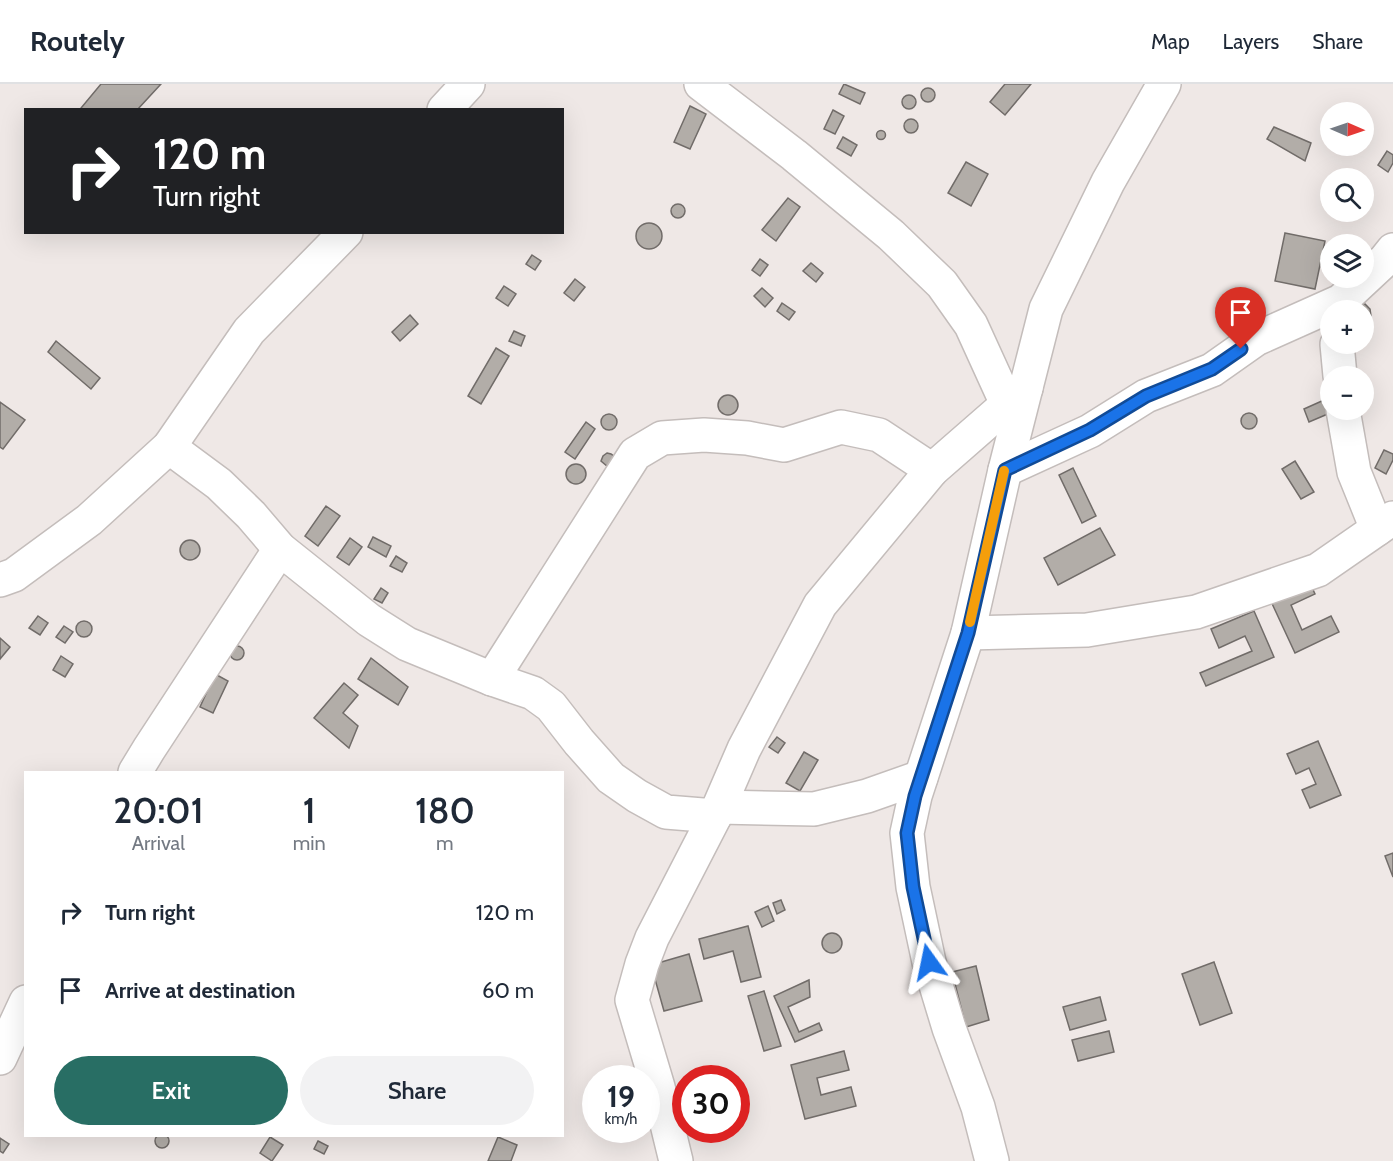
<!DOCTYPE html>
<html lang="en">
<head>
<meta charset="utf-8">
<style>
	:root { --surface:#fff; --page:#f2f2f3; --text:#1f2937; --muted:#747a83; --line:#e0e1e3; --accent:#286e64 }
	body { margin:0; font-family:Cabin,sans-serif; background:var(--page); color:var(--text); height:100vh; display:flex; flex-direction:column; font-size:22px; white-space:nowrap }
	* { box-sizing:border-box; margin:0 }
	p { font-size:20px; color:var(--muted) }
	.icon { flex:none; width:33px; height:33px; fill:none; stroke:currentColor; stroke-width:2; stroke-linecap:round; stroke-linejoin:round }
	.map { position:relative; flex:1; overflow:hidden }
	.drawer { position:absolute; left:24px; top:687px; width:540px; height:366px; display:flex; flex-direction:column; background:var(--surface); border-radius:0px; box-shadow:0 6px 24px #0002 }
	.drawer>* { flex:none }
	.top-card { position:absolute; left:24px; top:24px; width:540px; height:126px; border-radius:0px; box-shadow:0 6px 24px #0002; background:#202124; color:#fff; overflow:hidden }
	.needle { width:39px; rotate:92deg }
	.controls { position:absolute; left:1320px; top:18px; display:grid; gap:12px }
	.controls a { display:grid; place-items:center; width:54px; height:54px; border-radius:50%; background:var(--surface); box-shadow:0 6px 24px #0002; font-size:30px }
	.speed { position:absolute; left:582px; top:981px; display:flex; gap:12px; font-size:30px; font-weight:700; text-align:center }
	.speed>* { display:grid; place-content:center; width:78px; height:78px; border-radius:50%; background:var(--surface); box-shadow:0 6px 24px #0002; line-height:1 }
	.speed small { font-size:15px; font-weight:400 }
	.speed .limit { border:9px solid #d22; background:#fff; color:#111 }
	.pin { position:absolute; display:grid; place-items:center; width:51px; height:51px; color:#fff; margin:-62px -26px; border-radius:50% 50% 50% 0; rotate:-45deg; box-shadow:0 0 6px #0007 }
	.pin .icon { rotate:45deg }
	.me { position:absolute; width:66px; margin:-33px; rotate:348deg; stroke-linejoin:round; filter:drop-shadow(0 0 4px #0008) }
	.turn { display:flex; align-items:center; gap:21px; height:126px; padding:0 30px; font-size:27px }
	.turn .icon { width:78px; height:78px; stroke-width:2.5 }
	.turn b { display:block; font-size:42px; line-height:51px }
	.eta { display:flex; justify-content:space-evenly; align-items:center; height:102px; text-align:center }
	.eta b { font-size:36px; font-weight:600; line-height:42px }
	.action { display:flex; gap:12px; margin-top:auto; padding:12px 30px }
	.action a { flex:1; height:69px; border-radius:36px; background:var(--accent); color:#fff; font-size:24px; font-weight:600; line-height:69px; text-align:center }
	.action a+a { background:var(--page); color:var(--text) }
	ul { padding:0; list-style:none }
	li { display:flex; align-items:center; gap:18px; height:78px; padding:0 30px }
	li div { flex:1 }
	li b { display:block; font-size:22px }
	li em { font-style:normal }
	header { display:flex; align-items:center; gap:36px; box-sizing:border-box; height:84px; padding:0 30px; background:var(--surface); border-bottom:2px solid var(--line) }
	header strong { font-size:28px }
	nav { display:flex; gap:33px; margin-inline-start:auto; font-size:21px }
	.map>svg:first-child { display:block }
	.building { fill:#b2ada8; stroke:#716c69; stroke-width:1.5 }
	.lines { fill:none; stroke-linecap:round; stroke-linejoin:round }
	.minor-casing { stroke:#c4bdbb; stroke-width:36 }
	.minor { stroke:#fff; stroke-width:33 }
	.route-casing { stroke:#114b97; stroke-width:15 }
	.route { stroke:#1a73e8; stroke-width:10 }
	.slow { stroke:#f59e0b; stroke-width:10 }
</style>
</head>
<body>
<header>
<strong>Routely</strong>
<nav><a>Map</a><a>Layers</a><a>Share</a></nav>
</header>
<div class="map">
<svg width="1393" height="1077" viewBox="0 0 1393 1077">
	<rect width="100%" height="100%" fill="#efe8e6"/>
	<g class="building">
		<polygon points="101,0 161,0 137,26 82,26 81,24"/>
		<polygon points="844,0 865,9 860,20 839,10"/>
		<polygon points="1005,0 1031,0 1005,31 990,18"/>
		<circle cx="928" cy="11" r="7"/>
		<circle cx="909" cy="18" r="7"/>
		<polygon points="690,22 706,30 690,65 674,58"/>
		<polygon points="833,26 844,32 835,50 824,45"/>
		<circle cx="911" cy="42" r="7"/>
		<polygon points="1274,43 1311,59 1305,77 1267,55"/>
		<circle cx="881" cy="51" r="4.5"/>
		<polygon points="843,53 857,61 851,72 837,64"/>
		<polygon points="1387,67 1393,71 1393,79 1388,88 1378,81"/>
		<polygon points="966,78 988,90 971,122 948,109"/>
		<polygon points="788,114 800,123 776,157 762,146"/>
		<circle cx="678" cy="127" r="7"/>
		<circle cx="649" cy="152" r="13"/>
		<polygon points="1285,149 1325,157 1315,205 1275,197"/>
		<polygon points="1330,162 1330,188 1323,185"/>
		<polygon points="532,171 541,177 535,186 526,180"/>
		<polygon points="760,175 768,181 760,192 752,186"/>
		<polygon points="811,179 823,189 816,198 803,187"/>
		<polygon points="575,195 585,203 574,217 564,209"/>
		<polygon points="504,202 516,210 508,222 496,214"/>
		<polygon points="762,204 773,214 765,223 754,212"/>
		<polygon points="782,219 795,228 789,236 777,227"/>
		<polygon points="1358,219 1365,220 1370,225 1371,232 1367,238 1364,239 1364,226 1351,226"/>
		<polygon points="410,231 418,240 400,257 392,248"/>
		<polygon points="514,247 525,252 521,262 509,257"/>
		<polygon points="56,257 100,294 91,305 48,268"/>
		<polygon points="496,264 509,272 481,320 468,312"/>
		<circle cx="728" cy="321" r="10"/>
		<polygon points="1324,316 1330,329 1309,338 1304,325"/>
		<polygon points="0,318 25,336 3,365 0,363"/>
		<circle cx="1249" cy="337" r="8"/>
		<circle cx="609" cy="338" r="8"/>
		<polygon points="586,338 595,345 575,375 565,368"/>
		<polygon points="1384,366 1393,370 1393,376 1386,390 1375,384"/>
		<polygon points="607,369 611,370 615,373 608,383 601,377 603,372"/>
		<polygon points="1295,377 1314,408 1301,415 1282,385"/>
		<circle cx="576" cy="390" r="10"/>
		<polygon points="1073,384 1096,432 1082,439 1059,391"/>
		<polygon points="326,422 340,432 318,462 305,452"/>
		<polygon points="1100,444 1115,471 1058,501 1044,474"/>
		<polygon points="373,453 391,462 386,473 368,463"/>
		<polygon points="350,454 362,463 349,481 337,473"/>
		<circle cx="190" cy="466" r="10"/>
		<polygon points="396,472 407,479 402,488 390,482"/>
		<polygon points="1307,493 1315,510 1291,521 1302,546 1331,532 1339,548 1295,569 1268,511"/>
		<polygon points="381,504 388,509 382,519 374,515"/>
		<polygon points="1254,527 1274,573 1206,602 1200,589 1252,567 1245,552 1219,564 1211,545"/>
		<polygon points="38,532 48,539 40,551 29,544"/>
		<circle cx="84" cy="545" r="8"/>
		<polygon points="64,542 73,548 65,559 56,553"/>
		<polygon points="0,554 10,563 0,575"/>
		<circle cx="237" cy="569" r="7"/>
		<polygon points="61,572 73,580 65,593 53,586"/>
		<polygon points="371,574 408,603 398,621 358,595"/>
		<polygon points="215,590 228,597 213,629 200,623"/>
		<polygon points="344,599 358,611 343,629 358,642 349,664 314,634"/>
		<polygon points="777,653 785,659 778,669 769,663"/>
		<polygon points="1318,657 1341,711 1310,724 1302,706 1316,700 1309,684 1296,690 1287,670"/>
		<polygon points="804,668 818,676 800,707 786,699"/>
		<polygon points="1393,769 1393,793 1385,772"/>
		<polygon points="781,816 785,826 777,830 773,819"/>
		<polygon points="768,822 774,837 762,843 755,828"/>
		<polygon points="748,842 761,893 741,898 733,867 704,875 699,855"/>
		<circle cx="832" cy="859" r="10"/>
		<polygon points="689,870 702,917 664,927 651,881"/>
		<polygon points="1214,878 1232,929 1200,941 1182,890"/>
		<polygon points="976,882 989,936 966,943 952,888"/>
		<polygon points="809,896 810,913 788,923 799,948 819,939 822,946 795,958 774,912"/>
		<polygon points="764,907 781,962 764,967 748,912"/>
		<polygon points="1100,913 1106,936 1070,946 1063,923"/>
		<polygon points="1109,947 1114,968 1078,977 1072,956"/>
		<polygon points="844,967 849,986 817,994 821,1011 851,1003 856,1022 805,1035 791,981"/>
		<circle cx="162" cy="1057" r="7"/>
		<polygon points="270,1053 283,1061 272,1077 260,1069"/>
		<polygon points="498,1053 517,1061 511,1077 488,1077"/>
		<polygon points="0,1054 9,1060 3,1069 0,1067"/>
		<polygon points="318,1057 328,1062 324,1070 314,1065"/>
	</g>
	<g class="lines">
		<g class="minor-casing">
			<g id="minor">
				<polyline points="701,0 794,71 891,151 942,200 971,241 1007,320"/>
				<polyline points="444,26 468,0"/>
				<polyline points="1337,260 1340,292"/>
				<polyline points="1343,326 1354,388 1377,445"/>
				<polyline points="169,363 219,400 251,431 280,465 369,536 407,560 492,595 533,609 551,622 579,658 611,694 637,712 666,728 715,732"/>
				<polyline points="1005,386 1090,347 1146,312 1212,286 1256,255 1341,217 1385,176 1393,166"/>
				<polyline points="0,496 14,491 89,436 169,363 249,247 346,148"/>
				<polyline points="968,549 1087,546 1196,528 1318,486 1393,434"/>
				<polyline points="492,595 635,370 662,354 704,351 747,354 784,361 841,343 879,351 932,386"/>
				<polyline points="135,688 149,665 280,465"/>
				<polyline points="719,723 814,725 867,712 921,693"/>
				<polyline points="0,974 26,918"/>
				<polyline points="676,1077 658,1003 632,916 642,880 652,854 715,732 744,665 820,521 932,386 1026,304"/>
				<polyline points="992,1077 978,1023 949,944 929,878 913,803 907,749 915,712 968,549 1005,386 1046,225 1108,98 1164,0"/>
			</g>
		</g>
		<use href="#minor" class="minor"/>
	</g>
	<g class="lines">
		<g class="route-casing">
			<polyline id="route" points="929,878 913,803 907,749 915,712 968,549 1005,386 1090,346 1146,312 1212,285 1241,265"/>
		</g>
		<use href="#route" class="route"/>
		<polyline class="slow" points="970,538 1004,387"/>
	</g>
</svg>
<div class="controls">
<a><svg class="needle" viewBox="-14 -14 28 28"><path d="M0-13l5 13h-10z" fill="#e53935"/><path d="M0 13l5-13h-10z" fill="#747a83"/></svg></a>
<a><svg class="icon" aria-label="search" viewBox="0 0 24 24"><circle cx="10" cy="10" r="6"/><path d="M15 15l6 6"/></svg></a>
<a><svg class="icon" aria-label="layers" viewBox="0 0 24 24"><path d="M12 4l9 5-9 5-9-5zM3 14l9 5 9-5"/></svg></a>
<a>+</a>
<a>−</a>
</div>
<div class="speed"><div>19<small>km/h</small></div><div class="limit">30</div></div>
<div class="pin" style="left:1241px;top:265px;background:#d93025"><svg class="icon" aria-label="arrive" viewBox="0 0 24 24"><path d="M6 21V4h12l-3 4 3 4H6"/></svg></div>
<svg class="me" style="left:929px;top:878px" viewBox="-20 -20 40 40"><path d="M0-17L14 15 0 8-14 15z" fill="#1a73e8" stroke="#fff" stroke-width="4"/></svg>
<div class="top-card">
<div class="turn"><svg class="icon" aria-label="right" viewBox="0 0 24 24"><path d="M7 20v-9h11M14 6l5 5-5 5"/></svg><div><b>120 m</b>Turn right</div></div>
</div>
<section class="drawer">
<div class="eta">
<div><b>20:01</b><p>Arrival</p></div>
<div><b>1</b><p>min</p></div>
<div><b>180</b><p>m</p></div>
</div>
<ul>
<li><svg class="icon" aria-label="right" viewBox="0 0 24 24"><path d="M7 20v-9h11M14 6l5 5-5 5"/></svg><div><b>Turn right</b></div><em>120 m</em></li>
<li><svg class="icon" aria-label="arrive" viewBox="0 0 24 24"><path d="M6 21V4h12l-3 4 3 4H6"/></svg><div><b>Arrive at destination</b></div><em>60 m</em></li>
</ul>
<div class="action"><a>Exit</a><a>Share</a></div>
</section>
</div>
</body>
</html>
